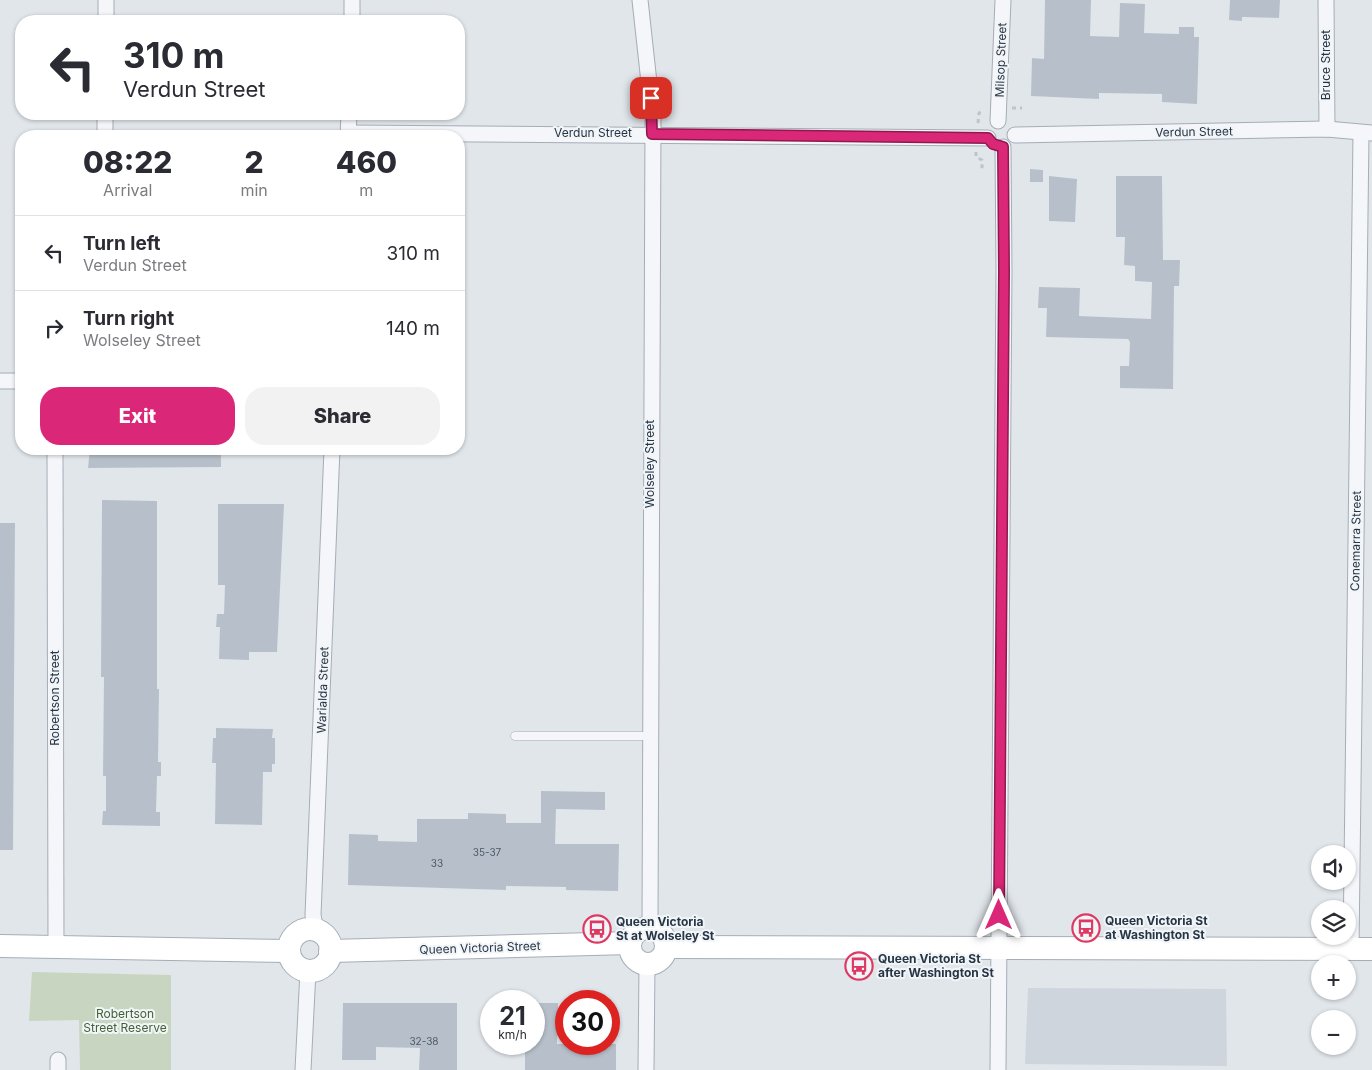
<!DOCTYPE html>
<html lang="en">
<head>
<meta charset="utf-8">
<style>
	:root { --surface:#fff; --page:#f2f2f3; --text:#2b2b33; --muted:#7c7c81; --line:#e1e1e2; --accent:#db2777 }
	body { margin:0; font-family:Inter,sans-serif; background:var(--page); color:var(--text); height:100vh; display:flex; flex-direction:column; font-size:19px; white-space:nowrap }
	* { box-sizing:border-box; margin:0 }
	p { font-size:16px; color:var(--muted) }
	.icon { flex:none; width:28px; height:28px; fill:none; stroke:currentColor; stroke-width:2; stroke-linecap:round; stroke-linejoin:round }
	.map { position:relative; flex:1; overflow:hidden }
	.panel { position:absolute; left:15px; top:130px; width:450px; height:325px; display:flex; flex-direction:column; background:var(--surface); border-radius:20px; box-shadow:0 1px 4px #0004 }
	.panel>* { flex:none }
	.top-card { position:absolute; left:15px; top:15px; width:450px; height:105px; border-radius:20px; box-shadow:0 1px 4px #0004; background:#fff; color:var(--text); overflow:hidden }
	.controls { position:absolute; left:1311px; top:845px; display:grid; gap:10px }
	.controls a { display:grid; place-items:center; width:45px; height:45px; border-radius:50%; background:var(--surface); box-shadow:0 1px 4px #0004; font-size:25px }
	.speed { position:absolute; left:480px; top:990px; display:flex; gap:10px; font-size:25px; font-weight:700; text-align:center }
	.speed>* { display:grid; place-content:center; width:65px; height:65px; border-radius:50%; background:var(--surface); box-shadow:0 1px 4px #0004; line-height:1 }
	.speed small { font-size:12px; font-weight:400 }
	.speed .limit { border:8px solid #d22; background:#fff; color:#111 }
	.pin { position:absolute; display:grid; place-items:center; width:42px; height:42px; color:#fff; margin:-21px; border-radius:10px; box-shadow:0 2px 8px #0006 }
	.me { position:absolute; width:55px; margin:-28px; rotate:0deg; stroke-linejoin:round; filter:drop-shadow(0 0 4px #0008) }
	.turn { display:flex; align-items:center; gap:18px; height:105px; padding:0 25px; font-size:22px }
	.turn .icon { width:65px; height:65px; stroke-width:2.5 }
	.turn b { display:block; font-size:35px; line-height:42px }
	.eta { display:flex; justify-content:space-evenly; align-items:center; height:85px; text-align:center }
	.eta b { font-size:30px; font-weight:800; line-height:35px }
	.action { display:flex; gap:10px; margin-top:auto; padding:10px 25px }
	.action a { flex:1; height:58px; border-radius:20px; background:var(--accent); color:#fff; font-size:20px; font-weight:800; line-height:58px; text-align:center }
	.action a+a { background:var(--page); color:var(--text) }
	ul { padding:0; list-style:none }
	li { display:flex; align-items:center; gap:15px; height:75px; padding:0 25px; border-top:1px solid var(--line) }
	li div { flex:1 }
	li b { display:block; font-size:19px }
	li em { font-style:normal }
	.map>svg:first-child { display:block }
	.built { fill:#cfd5dd }
	.green { fill:#c8d6c1 }
	.building { fill:#b7c0ca }
	.lines { fill:none; stroke-linecap:round; stroke-linejoin:round }
	.lane-casing { stroke:#a5adb6; stroke-width:9 }
	.street-casing { stroke:#a5adb6; stroke-width:17 }
	.secondary-casing { stroke:#a5adb6; stroke-width:24 }
	.path { stroke:#bfc4ca; stroke-width:3; stroke-dasharray:4 4; stroke-linecap:butt }
	.lane { stroke:#f4f6f9; stroke-width:8 }
	.street { stroke:#f4f6f9; stroke-width:15 }
	.secondary { stroke:#fff; stroke-width:22 }
	.route-casing { stroke:#8e194d; stroke-width:12 }
	.route { stroke:#db2777; stroke-width:9 }
	.labels { text-anchor:middle; stroke-width:4; stroke-linejoin:round; paint-order:stroke }
	.number-label { font-size:10px; fill:#4b5866 }
	.street-label { font-size:12px; fill:#273545; stroke:#f1f5f8 }
	.poi-label { font-size:12px; font-weight:bold; fill:#273545; stroke:#f1f5f8; text-anchor:start }
	.park-label { font-size:12px; fill:#416233; stroke:#f1f5f8 }
</style>
</head>
<body>
<div class="map">
<svg width="1372" height="1070" viewBox="0 0 1372 1070">
	<rect width="100%" height="100%" fill="#e1e6eb"/>
	<polygon class="built" points="1028,988 1226,989 1227,1066 1025,1064"/>
	<polygon class="green" points="32,972 171,975 171,1070 80,1070 79,1020 29,1021"/>
	<g class="building">
		<polygon points="1045,0 1091,0 1090,36 1119,37 1120,3 1145,4 1144,33 1179,34 1179,27 1194,27 1194,37 1199,37 1197,104 1162,102 1162,94 1099,93 1099,99 1031,96 1032,58 1044,59"/>
		<polygon points="1230,0 1280,0 1279,18 1242,17 1242,21 1229,20"/>
		<polygon points="1030,169 1043,170 1043,182 1030,182"/>
		<polygon points="1049,176 1077,179 1075,222 1049,221"/>
		<polygon points="1116,176 1162,176 1163,260 1180,260 1179,286 1174,286 1173,389 1120,388 1120,366 1129,366 1130,342 1128,339 1046,337 1047,308 1038,308 1039,287 1080,288 1079,316 1151,319 1152,282 1135,281 1135,266 1124,265 1125,237 1116,237"/>
		<polygon points="90,449 221,449 221,467 88,468"/>
		<polygon points="102,500 157,501 157,689 159,689 158,762 161,762 161,776 157,776 156,812 160,812 160,826 102,825 103,811 106,811 106,776 103,776 104,677 101,677"/>
		<polygon points="218,504 284,504 277,652 249,652 249,660 219,659 220,627 216,627 217,614 224,614 225,585 218,585"/>
		<polygon points="0,523 15,523 13,850 0,850"/>
		<polygon points="216,728 273,729 272,738 275,738 275,764 272,764 272,772 263,772 262,825 215,824 216,763 212,763 213,738 216,738"/>
		<polygon points="541,791 605,792 605,810 556,809 555,844 619,844 618,891 566,890 566,887 506,886 506,890 348,885 349,834 378,835 378,841 417,842 417,819 468,819 468,813 506,814 506,823 541,823"/>
		<polygon points="343,1003 457,1003 457,1070 419,1070 420,1048 376,1047 376,1060 342,1060"/>
		<polygon points="534,1003 558,1003 557,1044 616,1044 616,1070 525,1070 525,1044 534,1044"/>
	</g>
	<g class="lines">
		<g class="lane-casing">
			<polyline id="lane" points="515,736 649,736"/>
		</g>
		<g class="street-casing">
			<g id="street">
				<polyline points="640,0 653,119 650,928"/>
				<polyline points="1326,0 1327,129"/>
				<polyline points="106,21 106,0"/>
				<polyline points="352,21 352,0"/>
				<polyline points="998,121 1003,0"/>
				<polyline points="348,133 988,138"/>
				<polyline points="1015,135 1327,129 1372,133"/>
				<polyline points="105,136 105,114"/>
				<polyline points="348,136 349,114"/>
				<polyline points="0,381 21,381"/>
				<polyline points="55,449 56,948"/>
				<polyline points="316,931 313,915 332,449"/>
				<polyline points="1351,949 1361,133"/>
				<polyline points="58,1070 58,1060"/>
				<polyline points="303,1070 308,971"/>
				<polyline points="646,1070 647,964"/>
				<polyline points="998,1070 1004,271 1003,147"/>
			</g>
		</g>
		<g class="secondary-casing">
			<g id="secondary">
				<circle cx="648" cy="946" r="18"/>
				<circle cx="310" cy="950" r="21"/>
				<polyline points="0,946 289,951"/>
				<polyline points="666,947 1372,949"/>
				<polyline points="330,951 630,943"/>
			</g>
		</g>
		<g class="path">
			<polyline points="1012,108 1022,108"/>
			<polyline points="978,123 979,113 984,110"/>
			<polyline points="976,152 976,157 982,160 982,172"/>
		</g>
		<use href="#lane" class="lane"/>
		<use href="#street" class="street"/>
		<use href="#secondary" class="secondary"/>
	</g>
	<g class="lines">
		<g class="route-casing">
			<polyline id="route" points="651,98 652,134 988,138 993,144 1003,147 1004,271 999,915"/>
		</g>
		<use href="#route" class="route"/>
	</g>
	<defs>
		<g id="bus-ring" transform="scale(1.4375)"><circle r="9.5" fill="#f1f5f8" stroke="#dd3962" stroke-width="1.5"/><path d="M-5-6H5V4H4V6H2V4H-2V6H-4V4H-5ZM-3.5-4V0h7V-4ZM-3.5 1.2v1.5H-2V1.2ZM2 1.2v1.5H3.5V1.2Z" fill="#dd3962"/></g>
	</defs>
	<g fill-rule="evenodd">
		<use href="#bus-ring" x="1086" y="928"/>
		<use href="#bus-ring" x="597" y="929"/>
		<use href="#bus-ring" x="859" y="966"/>
	</g>
	<g class="labels">
		<g class="number-label">
			<text x="487" y="856">35-37</text>
			<text x="437" y="867">33</text>
			<text x="424" y="1045">32-38</text>
		</g>
		<g class="street-label">
			<text transform="translate(1001 60) rotate(-88)" y="4">Milsop Street</text>
			<text transform="translate(1326 65) rotate(-90)" y="4">Bruce Street</text>
			<text transform="translate(1194 132) rotate(-1)" y="4">Verdun Street</text>
			<text x="593" y="137">Verdun Street</text>
			<text transform="translate(650 464) rotate(-90)" y="4">Wolseley Street</text>
			<text transform="translate(1356 541) rotate(-89)" y="4">Conemarra Street</text>
			<text transform="translate(323 690) rotate(-88)" y="4">Warialda Street</text>
			<text transform="translate(55 698) rotate(-90)" y="4">Robertson Street</text>
			<text transform="translate(480 948) rotate(-2)" y="4">Queen Victoria Street</text>
		</g>
		<g class="poi-label">
			<text x="1105" y="925">Queen Victoria St<tspan x="1105" dy="14">at Washington St</tspan></text>
			<text x="616" y="926">Queen Victoria<tspan x="616" dy="14">St at Wolseley St</tspan></text>
			<text x="878" y="963">Queen Victoria St<tspan x="878" dy="14">after Washington St</tspan></text>
		</g>
		<g class="park-label">
			<text x="125" y="1018">Robertson<tspan x="125" dy="14">Street Reserve</tspan></text>
		</g>
	</g>
</svg>
<div class="controls">
<a><svg class="icon" aria-label="sound" viewBox="0 0 24 24"><path d="M4 9h4l5-4v14l-5-4H4zM17 9q2 3 0 6"/></svg></a>
<a><svg class="icon" aria-label="layers" viewBox="0 0 24 24"><path d="M12 4l9 5-9 5-9-5zM3 14l9 5 9-5"/></svg></a>
<a>+</a>
<a>−</a>
</div>
<div class="speed"><div>21<small>km/h</small></div><div class="limit">30</div></div>
<div class="pin" style="left:651px;top:98px;background:#d93025"><svg class="icon" aria-label="arrive" viewBox="0 0 24 24"><path d="M6 21V4h12l-3 4 3 4H6"/></svg></div>
<svg class="me" style="left:999px;top:915px" viewBox="-20 -20 40 40"><path d="M0-17L14 15 0 8-14 15z" fill="#db2777" stroke="#fff" stroke-width="4"/></svg>
<div class="top-card">
<div class="turn"><svg class="icon" aria-label="left" viewBox="0 0 24 24"><path d="M17 20v-9H6M10 6l-5 5 5 5"/></svg><div><b>310 m</b>Verdun Street</div></div>
</div>
<section class="panel">
<div class="eta">
<div><b>08:22</b><p>Arrival</p></div>
<div><b>2</b><p>min</p></div>
<div><b>460</b><p>m</p></div>
</div>
<ul>
<li><svg class="icon" aria-label="left" viewBox="0 0 24 24"><path d="M17 20v-9H6M10 6l-5 5 5 5"/></svg><div><b>Turn left</b><p>Verdun Street</p></div><em>310 m</em></li>
<li><svg class="icon" aria-label="right" viewBox="0 0 24 24"><path d="M7 20v-9h11M14 6l5 5-5 5"/></svg><div><b>Turn right</b><p>Wolseley Street</p></div><em>140 m</em></li>
</ul>
<div class="action"><a>Exit</a><a>Share</a></div>
</section>
</div>
</body>
</html>
